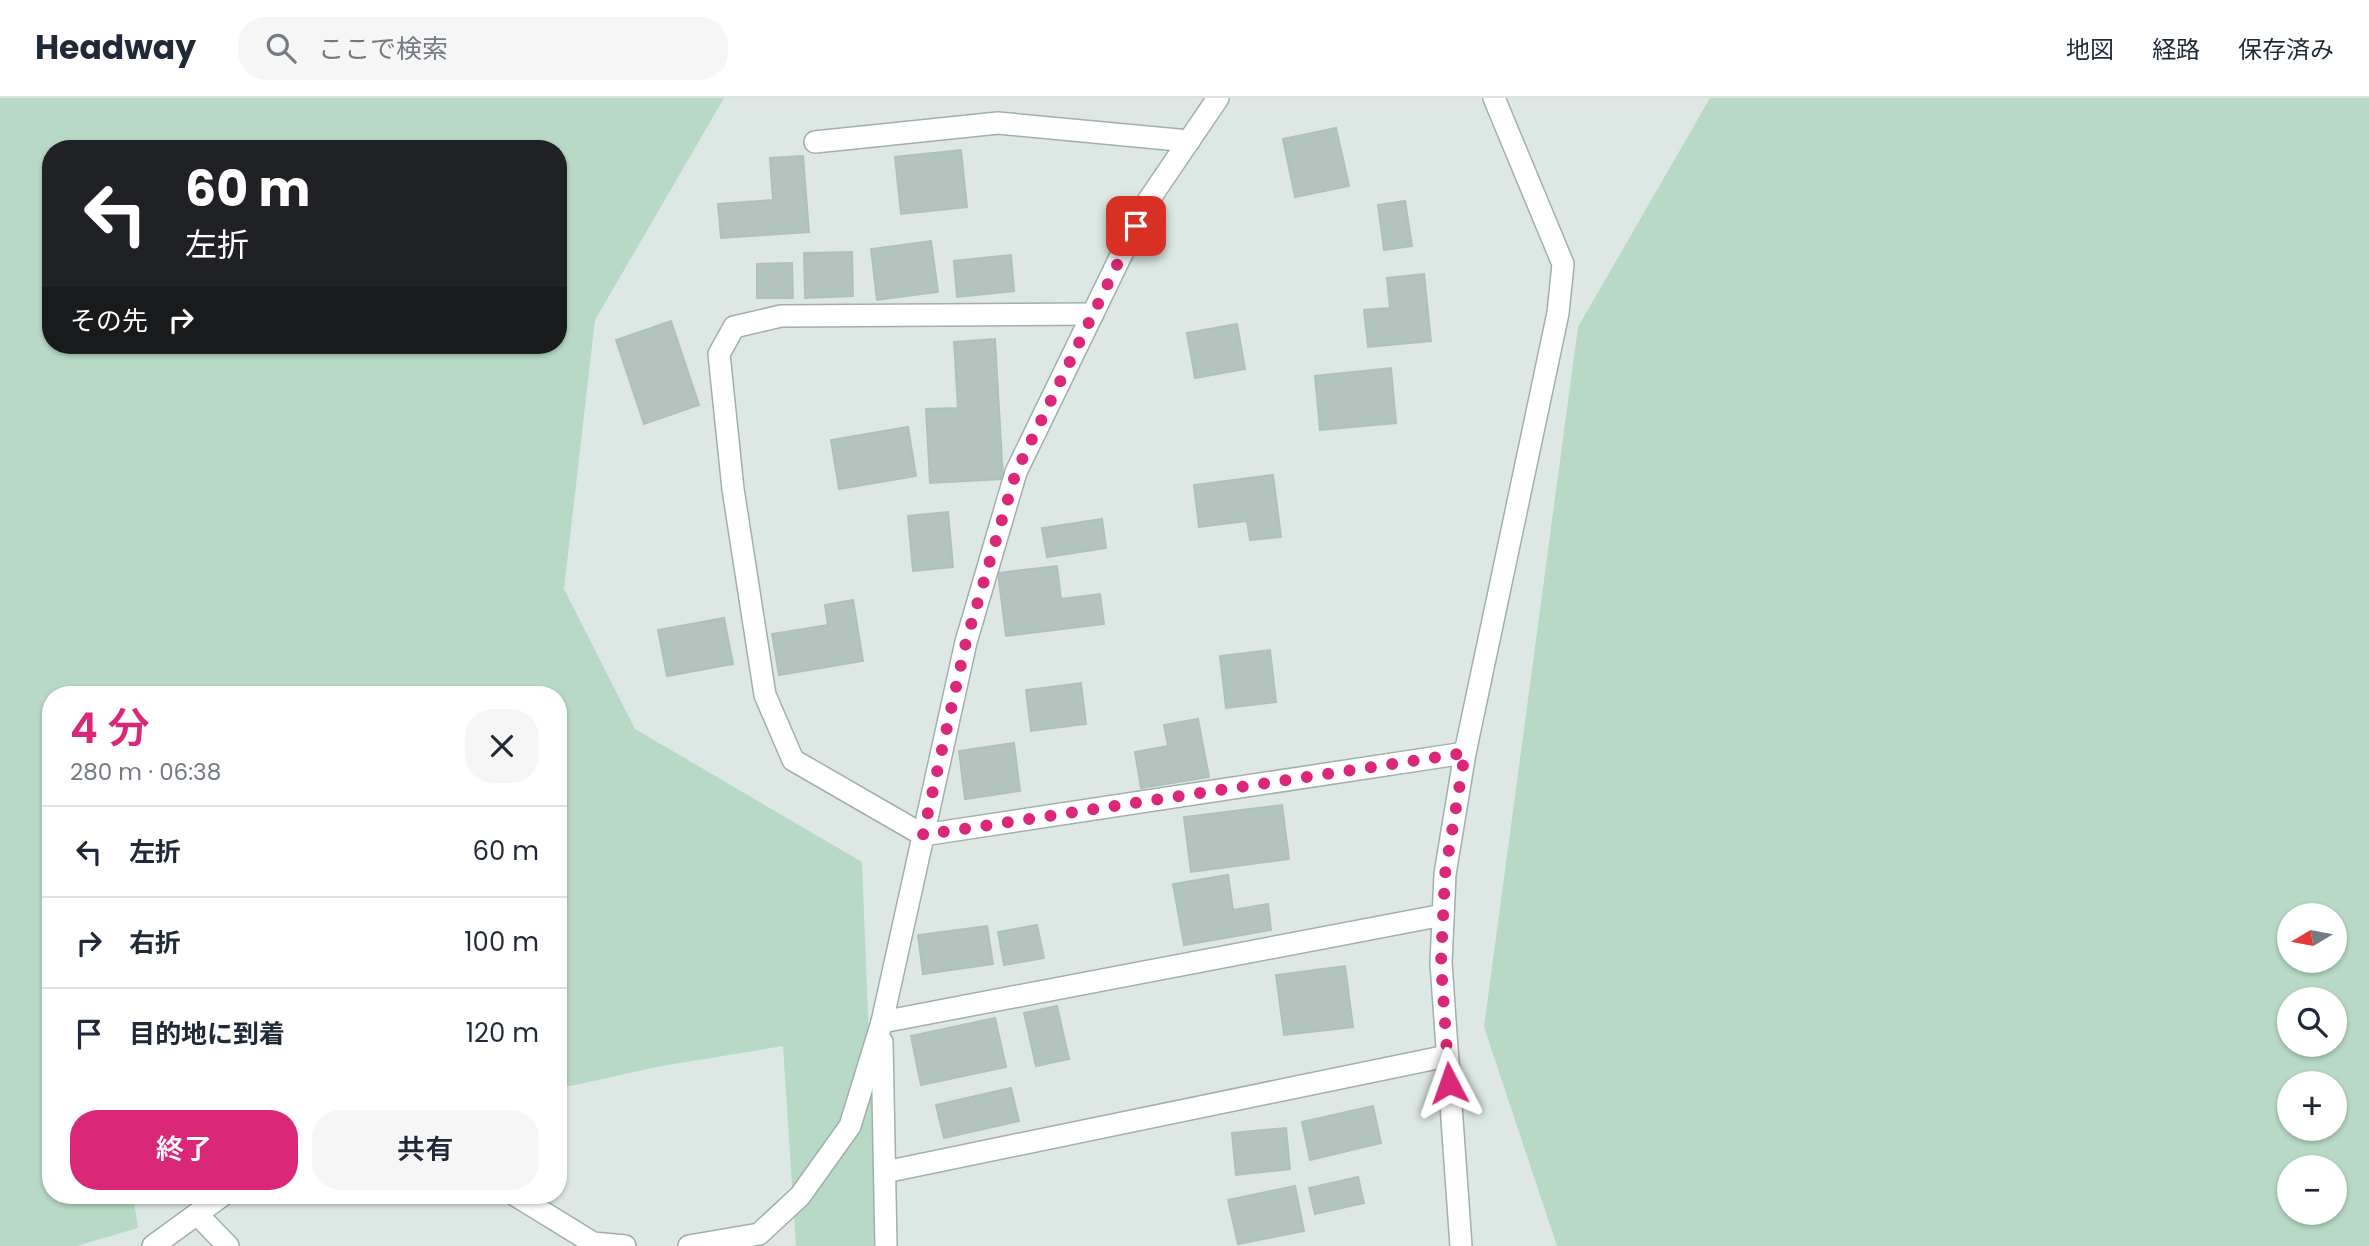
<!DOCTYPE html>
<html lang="ja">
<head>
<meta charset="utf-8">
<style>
	:root { --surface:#fff; --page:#f6f6f7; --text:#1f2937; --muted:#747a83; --line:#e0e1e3; --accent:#db2777 }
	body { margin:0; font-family:Poppins,"Noto Sans JP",sans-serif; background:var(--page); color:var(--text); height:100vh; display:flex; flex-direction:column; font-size:26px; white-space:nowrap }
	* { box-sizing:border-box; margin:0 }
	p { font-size:23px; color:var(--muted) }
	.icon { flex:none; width:38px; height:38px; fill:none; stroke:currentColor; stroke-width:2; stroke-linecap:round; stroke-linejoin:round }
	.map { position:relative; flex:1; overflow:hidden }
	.panel { position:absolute; left:42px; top:588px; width:525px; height:518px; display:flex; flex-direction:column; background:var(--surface); border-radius:28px; box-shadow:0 2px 5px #0004 }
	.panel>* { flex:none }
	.hud { position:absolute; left:42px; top:42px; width:525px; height:214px; border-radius:28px; box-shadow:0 2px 5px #0004; background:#202124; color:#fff; overflow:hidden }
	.needle { width:46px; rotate:260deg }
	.buttons { position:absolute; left:2277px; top:805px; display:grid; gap:14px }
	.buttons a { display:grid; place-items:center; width:70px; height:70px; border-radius:50%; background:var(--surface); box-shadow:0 2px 5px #0004; font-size:35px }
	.pin { position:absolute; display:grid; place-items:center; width:60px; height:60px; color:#fff; margin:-30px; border-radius:14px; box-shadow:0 4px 10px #0006 }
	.me { position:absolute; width:77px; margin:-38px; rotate:356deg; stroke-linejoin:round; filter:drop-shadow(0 0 5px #0008) }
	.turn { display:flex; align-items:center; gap:24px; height:147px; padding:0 28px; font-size:32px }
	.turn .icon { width:91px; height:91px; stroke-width:2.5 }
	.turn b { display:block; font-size:49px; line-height:60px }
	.then { display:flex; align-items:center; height:66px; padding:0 28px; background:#0003; gap:14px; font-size:26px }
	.round { display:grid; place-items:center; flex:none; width:74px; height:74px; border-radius:28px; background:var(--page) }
	.overview { display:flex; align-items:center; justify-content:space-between; height:119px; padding:0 28px }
	h1 { font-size:42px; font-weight:600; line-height:52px; color:var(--accent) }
	.action { display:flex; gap:14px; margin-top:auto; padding:14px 28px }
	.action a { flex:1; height:80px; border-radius:28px; background:var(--accent); color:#fff; font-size:28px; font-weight:600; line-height:80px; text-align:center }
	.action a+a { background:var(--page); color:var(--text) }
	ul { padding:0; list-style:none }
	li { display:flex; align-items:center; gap:21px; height:91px; padding:0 28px; border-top:2px solid var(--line) }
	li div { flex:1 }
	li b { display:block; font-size:26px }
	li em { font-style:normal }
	header { display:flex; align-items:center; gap:42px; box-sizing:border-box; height:98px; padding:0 35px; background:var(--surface); border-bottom:2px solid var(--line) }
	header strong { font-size:33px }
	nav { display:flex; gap:38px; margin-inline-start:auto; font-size:24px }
	.search { width:490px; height:63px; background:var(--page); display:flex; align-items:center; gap:18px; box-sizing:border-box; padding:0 24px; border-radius:28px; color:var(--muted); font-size:26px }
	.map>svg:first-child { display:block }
	.green { fill:#b7d9c5; fill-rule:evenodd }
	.building { fill:#b3c3be; stroke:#b0c1bd; stroke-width:2 }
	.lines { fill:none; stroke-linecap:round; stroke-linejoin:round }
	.minor-casing { stroke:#a1afac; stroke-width:24 }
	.minor { stroke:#fff; stroke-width:21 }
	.route { stroke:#db2777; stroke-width:12; stroke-dasharray:0 21.6 }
</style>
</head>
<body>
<header>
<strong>Headway</strong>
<div class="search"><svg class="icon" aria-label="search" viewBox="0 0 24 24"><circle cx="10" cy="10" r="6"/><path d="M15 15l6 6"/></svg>ここで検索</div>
<nav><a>地図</a><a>経路</a><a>保存済み</a></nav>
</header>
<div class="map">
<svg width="2369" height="1148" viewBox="0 0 2369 1148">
	<rect width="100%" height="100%" fill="#dde8e5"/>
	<g class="green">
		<path d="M0,0H724L595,222L564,491L635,631L862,764L877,1148H796L783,948L656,969L571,988L558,987V597H51V1097H133L138,1130L76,1148H0ZM51,51H558V247H51Z"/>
		<path d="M1710,0H2369V1148H1557L1484,929L1578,229ZM2289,817H2334V863H2289ZM2289,901H2334V947H2289ZM2289,985H2334V1031H2289ZM2289,1069H2334V1115H2289Z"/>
	</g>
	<g class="building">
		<polygon points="1336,30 1349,88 1295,99 1283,41"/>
		<polygon points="961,52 967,109 901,116 895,59"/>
		<polygon points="803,58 809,134 721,140 718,106 773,102 770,60"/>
		<polygon points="1405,103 1412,148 1384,152 1378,107"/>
		<polygon points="931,143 938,194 877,202 871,151"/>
		<polygon points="852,154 853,198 805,200 804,155"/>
		<polygon points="1011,157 1014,193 957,199 954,163"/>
		<polygon points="792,165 793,200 757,200 757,166"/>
		<polygon points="1424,176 1431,243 1368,249 1364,212 1390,210 1387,180"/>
		<polygon points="671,223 699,307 644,326 616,242"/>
		<polygon points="1237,226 1245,271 1195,280 1187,235"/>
		<polygon points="995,241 1003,381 930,385 926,311 958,310 954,244"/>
		<polygon points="1391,270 1396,325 1320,332 1315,278"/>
		<polygon points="908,329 916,378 839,391 831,342"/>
		<polygon points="1273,377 1281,439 1250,442 1247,423 1199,429 1194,387"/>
		<polygon points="948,414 953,469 913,473 908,418"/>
		<polygon points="1102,421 1106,450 1047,459 1042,430"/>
		<polygon points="1057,468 1061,501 1100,496 1104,526 1006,538 998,475"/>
		<polygon points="853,502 863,563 779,577 772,536 828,527 825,507"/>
		<polygon points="724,520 733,566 667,578 658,532"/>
		<polygon points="1270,552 1276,604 1226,610 1220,558"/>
		<polygon points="1081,585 1086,626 1031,633 1026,592"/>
		<polygon points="1198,621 1209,679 1141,690 1135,654 1168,648 1164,627"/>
		<polygon points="1014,645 1020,693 965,701 959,653"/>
		<polygon points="1282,707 1289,761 1191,774 1184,719"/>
		<polygon points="1228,777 1233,812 1268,806 1271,832 1184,847 1173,786"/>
		<polygon points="1037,827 1044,860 1004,867 998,834"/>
		<polygon points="987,828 993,866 923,876 918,837"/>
		<polygon points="1345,868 1353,929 1284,937 1276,877"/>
		<polygon points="1057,908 1069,961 1036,968 1024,915"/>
		<polygon points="995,920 1006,969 921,987 911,938"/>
		<polygon points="1011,990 1019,1023 944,1040 936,1007"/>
		<polygon points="1373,1008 1381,1045 1310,1062 1302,1024"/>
		<polygon points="1286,1030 1290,1071 1236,1077 1232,1035"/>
		<polygon points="1358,1079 1364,1105 1315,1116 1309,1090"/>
		<polygon points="1295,1088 1304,1133 1238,1146 1228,1102"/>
	</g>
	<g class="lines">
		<g class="minor-casing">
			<g id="minor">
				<polyline points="815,44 998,25 1189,43"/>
				<polyline points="1093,216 781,218 734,229 719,256 733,391 765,597 793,662 923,737 1465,655"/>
				<polyline points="882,924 1443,817"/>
				<polyline points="882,944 886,1148"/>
				<polyline points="885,1074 1447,958"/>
				<polyline points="515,1097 593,1145 625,1148"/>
				<polyline points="197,1116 228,1148"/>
				<polyline points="153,1148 223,1097"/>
				<polyline points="689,1148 759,1136 800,1098 850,1028 882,924 966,544 1016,374 1146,106 1218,0"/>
				<polyline points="1461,1148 1441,865 1445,776 1465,655 1558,215 1563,166 1494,0"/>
			</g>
		</g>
		<use href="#minor" class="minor"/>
	</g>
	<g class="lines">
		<polyline class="route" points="1136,128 1016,374 966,544 923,737 1465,655 1445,776 1441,865 1449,985"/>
	</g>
</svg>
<div class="buttons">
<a><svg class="needle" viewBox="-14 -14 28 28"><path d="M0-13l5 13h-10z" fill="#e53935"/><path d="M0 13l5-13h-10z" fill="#747a83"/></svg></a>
<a><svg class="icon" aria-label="search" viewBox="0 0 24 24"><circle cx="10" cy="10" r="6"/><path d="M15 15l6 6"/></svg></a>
<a>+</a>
<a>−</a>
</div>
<div class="pin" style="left:1136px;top:128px;background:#d93025"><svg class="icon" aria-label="arrive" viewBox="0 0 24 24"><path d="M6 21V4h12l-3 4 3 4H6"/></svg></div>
<svg class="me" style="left:1449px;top:985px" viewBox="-20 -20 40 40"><path d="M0-17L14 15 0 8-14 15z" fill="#db2777" stroke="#fff" stroke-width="4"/></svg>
<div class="hud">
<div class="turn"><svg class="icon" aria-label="left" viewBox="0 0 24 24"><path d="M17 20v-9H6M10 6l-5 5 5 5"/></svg><div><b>60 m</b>左折</div></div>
<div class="then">その先<svg class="icon" aria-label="right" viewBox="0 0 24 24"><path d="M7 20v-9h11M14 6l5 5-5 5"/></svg></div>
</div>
<section class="panel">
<div class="overview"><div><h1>4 分</h1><p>280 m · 06:38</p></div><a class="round"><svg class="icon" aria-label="close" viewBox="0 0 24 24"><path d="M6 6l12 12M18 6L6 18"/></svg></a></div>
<ul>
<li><svg class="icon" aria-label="left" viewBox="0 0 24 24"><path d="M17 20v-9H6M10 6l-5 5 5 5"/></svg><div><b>左折</b></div><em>60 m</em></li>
<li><svg class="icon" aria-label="right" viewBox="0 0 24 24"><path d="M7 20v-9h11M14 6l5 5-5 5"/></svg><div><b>右折</b></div><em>100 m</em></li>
<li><svg class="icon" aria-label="arrive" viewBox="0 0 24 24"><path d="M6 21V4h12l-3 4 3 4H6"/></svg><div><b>目的地に到着</b></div><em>120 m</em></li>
</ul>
<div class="action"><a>終了</a><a>共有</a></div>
</section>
</div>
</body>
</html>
